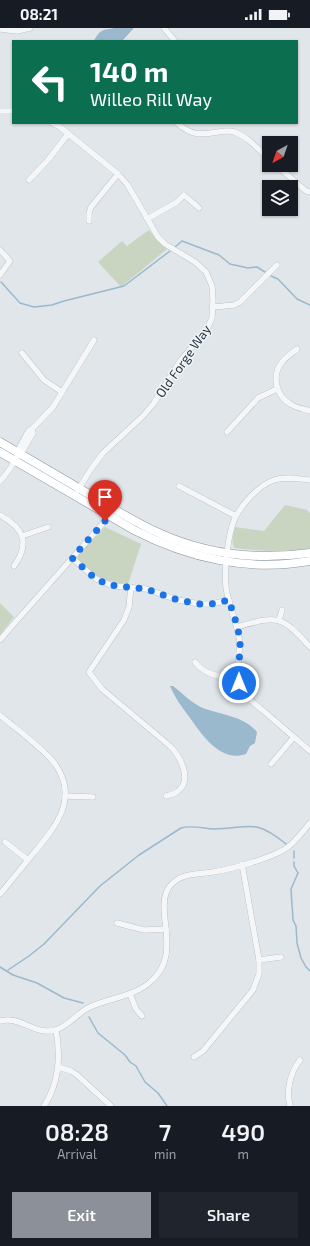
<!DOCTYPE html>
<html lang="en">
<head>
<meta charset="utf-8">
<style>
	:root { --surface:#171b24; --page:#20242c; --text:#f1f3f6; --muted:#9ea1a6; --accent:#8c9099 }
	body { margin:0; font-family:"Exo 2",sans-serif; background:var(--page); color:var(--text); height:100vh; display:flex; flex-direction:column; font-size:15px; white-space:nowrap }
	* { box-sizing:border-box; margin:0 }
	p { font-size:13px; color:var(--muted) }
	.icon { flex:none; width:22px; height:22px; fill:none; stroke:currentColor; stroke-width:2; stroke-linecap:round; stroke-linejoin:round }
	.map { position:relative; height:1078px; overflow:hidden }
	.drawer { display:flex; flex-direction:column; background:var(--surface); flex:1 }
	.drawer>* { flex:none }
	.guide { position:absolute; left:12px; top:12px; width:286px; height:84px; border-radius:0px; box-shadow:0 1px 3px #0004; background:#0b6e4f; color:#fff; overflow:hidden }
	.needle { width:26px; rotate:220deg }
	.fabs { position:absolute; left:262px; top:108px; display:grid; gap:8px }
	.fabs a { display:grid; place-items:center; width:36px; height:36px; border-radius:0px; background:var(--surface); box-shadow:0 1px 3px #0004; font-size:20px }
	.pin { position:absolute; display:grid; place-items:center; width:34px; height:34px; color:#fff; margin:-41px -17px; border-radius:50% 50% 50% 0; rotate:-45deg; box-shadow:0 0 4px #0007 }
	.pin .icon { rotate:45deg }
	.me { position:absolute; width:44px; margin:-22px; rotate:0deg; stroke-linejoin:round; filter:drop-shadow(0 0 3px #0008) }
	.turn { display:flex; align-items:center; gap:14px; height:84px; padding:0 12px; font-size:18px }
	.turn .icon { width:52px; height:52px; stroke-width:2.5 }
	.turn b { display:block; font-size:28px; line-height:34px }
	.eta { display:flex; justify-content:space-evenly; align-items:center; height:68px; text-align:center }
	.eta b { font-size:24px; font-weight:600; line-height:28px }
	.primary-button { display:flex; gap:8px; margin-top:auto; padding:8px 12px }
	.primary-button a { flex:1; height:46px; border-radius:0px; background:var(--accent); color:#fff; font-size:16px; font-weight:600; line-height:46px; text-align:center }
	.primary-button a+a { background:var(--page); color:var(--text) }
	.status { display:flex; justify-content:space-between; align-items:center; height:28px; padding:0 20px; background:var(--surface); direction:ltr }
	.status svg { height:11px; fill:currentColor }
	.map>svg:first-child { display:block }
	.green { fill:#c9d4c1 }
	.water { fill:#9ab9cc }
	.lines { fill:none; stroke-linecap:round; stroke-linejoin:round }
	.stream { stroke:#9ab9cc; stroke-width:1.5 }
	.minor-casing { stroke:#a6aeb5; stroke-width:6 }
	.highway-casing { stroke:#8795a2; stroke-width:9 }
	.minor { stroke:#f4f6f8; stroke-width:5.5 }
	.highway { stroke:#fff; stroke-width:8 }
	.route { stroke:#1a73e8; stroke-width:7; stroke-dasharray:0 12.6 }
	.labels { text-anchor:middle; stroke-width:3; stroke-linejoin:round; paint-order:stroke }
	.street-label { font-size:13px; fill:#283643; stroke:#f0f4f7 }
</style>
</head>
<body>
<div class="status"><b>08:21</b><svg viewBox="0 0 49 12"><path d="M0 12V9h3v3zM5 12V6h3v6zM10 12V3h3v9zM15 12V0h3v12zM26 1h20v11H26zM47 4h2v5h-2z"/></svg></div>
<div class="map">
<svg width="310" height="1078" viewBox="0 0 310 1078">
	<rect width="100%" height="100%" fill="#e1e6ea"/>
	<g class="green">
		<polygon points="149,202 155,210 167,221 121,259 98,234 122,213 127,218"/>
		<path d="M285,477L307,482L310,485V520C285,525 260,523 235,520C230,515 234,506 235,499L264,503Z"/>
		<path d="M105,499L141,516L128,556C108,555 90,547 77,530L79,526Z"/>
		<polygon points="0,575 14,589 0,607"/>
	</g>
	<g class="water">
		<path d="M115,0H134L122,13H94C100,1 103,2 115,0Z"/>
		<path d="M170,658H173C182,665 193,676 203,680C221,687 244,688 257,704L255,715L250,718L246,726C221,735 202,707 190,690C182,679 175,670 170,658Z"/>
	</g>
	<g class="lines">
		<g class="stream">
			<polyline points="175,219 182,213 219,227 230,236 248,240 257,239 265,244"/>
			<polyline points="271,248 278,251 297,271 310,277"/>
			<polyline points="1,254 20,275 34,279 52,277 64,273 124,258 170,223"/>
			<polyline points="294,823 294,830"/>
			<polyline points="294,834 294,838 298,845 291,861 293,892 296,898 297,915 301,930 306,939 310,943"/>
			<polyline points="0,939 13,947 37,955 64,970 83,975"/>
			<path d="M8,942L29,928L44,916L100,858L139,827L181,800C191,797 202,800 213,801C249,801 253,789 286,816"/>
			<polyline points="89,989 98,1005 125,1027 130,1034 136,1038 145,1054 158,1065 167,1078"/>
		</g>
		<g class="minor-casing">
			<g id="minor">
				<polyline points="164,0 175,13"/>
				<polyline points="0,1 17,3 30,0"/>
				<polyline points="0,83 13,83"/>
				<polyline points="52,95 60,99 118,146 127,156 158,209 165,216 195,234 206,244 212,258 213,273 212,290 206,303 180,333 154,375 143,388 103,425 91,441 78,462"/>
				<path d="M177,95C192,108 200,107 218,104C224,103 229,102 234,104C247,108 259,122 269,131"/>
				<polyline points="276,137 306,163 310,164"/>
				<polyline points="29,152 48,132 68,106"/>
				<polyline points="147,191 177,174 184,167 199,180"/>
				<polyline points="89,193 89,185 91,179 118,146"/>
				<polyline points="0,222 10,233 0,247"/>
				<polyline points="214,279 234,277 240,274 277,237"/>
				<path d="M297,321C292,325 286,329 282,334C271,348 276,369 292,377C297,380 304,381 310,383"/>
				<polyline points="22,325 44,352 62,364"/>
				<polyline points="227,404 258,370 277,361"/>
				<polyline points="19,425 22,424 33,405 32,401"/>
				<path d="M310,452C298,451 286,448 274,452C259,457 242,476 235,490C228,506 224,541 226,559C228,576 236,592 239,609C242,624 233,646 240,660C246,670 257,678 266,685C281,698 295,710 310,723"/>
				<path d="M0,453C8,445 14,435 19,425L18,422L29,402L32,401L53,379L94,312"/>
				<polyline points="179,458 236,488"/>
				<path d="M0,487C23,500 31,514 14,538"/>
				<polyline points="22,508 48,499"/>
				<polyline points="72,530 96,551 113,558 146,561 178,572 200,576 211,576 229,572"/>
				<path d="M131,559L129,579L124,592L89,644L102,661L170,718C180,728 193,752 178,763C175,766 170,767 166,768"/>
				<polyline points="279,592 282,582"/>
				<path d="M237,599C278,587 281,587 310,619"/>
				<polyline points="0,612 11,599 105,493 109,486"/>
				<path d="M195,634C205,647 221,650 237,649"/>
				<path d="M0,687C16,701 42,719 55,736C80,771 55,799 33,826C22,839 11,853 0,866"/>
				<polyline points="271,736 294,709"/>
				<polyline points="65,768 93,769"/>
				<polyline points="5,814 28,832"/>
				<polyline points="117,895 144,902 166,901"/>
				<polyline points="259,932 281,929"/>
				<polyline points="130,966 136,981 142,988"/>
				<path d="M0,993C20,987 35,1008 55,1002C68,999 78,984 90,979C109,970 132,969 149,955C190,922 143,872 178,851C188,845 202,846 213,844C232,841 273,830 288,819C296,813 303,803 310,795"/>
				<polyline points="194,1029 203,1023 253,962 259,946 259,932 242,836"/>
				<polyline points="58,1039 71,1043 77,1047 111,1078"/>
				<path d="M44,1078C59,1055 61,1029 56,1002"/>
				<path d="M290,1078C286,1062 290,1045 300,1032"/>
			</g>
		</g>
		<g class="highway-casing">
			<g id="highway">
				<path d="M0,414C29,431 58,448 87,465C111,479 135,495 161,506C208,527 260,532 310,525"/>
				<path d="M0,424L134,502C188,530 249,544 310,533"/>
			</g>
		</g>
		<use href="#minor" class="minor"/>
		<use href="#highway" class="highway"/>
	</g>
	<g class="lines">
		<path class="route" d="M105,493L72,530L96,551L109,557L146,561L178,572L200,576H211L229,572C233,586 239,600 240,615C241,628 236,642 239,655"/>
	</g>
	<g class="labels">
		<g class="street-label">
			<text transform="translate(183 333) rotate(-55)" y="5">Old Forge Way</text>
		</g>
	</g>
</svg>
<div class="fabs">
<a><svg class="needle" viewBox="-14 -14 28 28"><path d="M0-13l5 13h-10z" fill="#e53935"/><path d="M0 13l5-13h-10z" fill="#9ea1a6"/></svg></a>
<a><svg class="icon" aria-label="layers" viewBox="0 0 24 24"><path d="M12 4l9 5-9 5-9-5zM3 14l9 5 9-5"/></svg></a>
</div>
<div class="pin" style="left:105px;top:493px;background:#d93025"><svg class="icon" aria-label="arrive" viewBox="0 0 24 24"><path d="M6 21V4h12l-3 4 3 4H6"/></svg></div>
<svg class="me" style="left:239px;top:655px" viewBox="-20 -20 40 40"><circle r="17" fill="#1a73e8" stroke="#fff" stroke-width="3"/><path d="M0-11L8 9 0 5-8 9z" fill="#fff"/></svg>
<div class="guide">
<div class="turn"><svg class="icon" aria-label="left" viewBox="0 0 24 24"><path d="M17 20v-9H6M10 6l-5 5 5 5"/></svg><div><b>140 m</b>Willeo Rill Way</div></div>
</div>
</div>
<section class="drawer">
<div class="eta">
<div><b>08:28</b><p>Arrival</p></div>
<div><b>7</b><p>min</p></div>
<div><b>490</b><p>m</p></div>
</div>
<div class="primary-button"><a>Exit</a><a>Share</a></div>
</section>
</body>
</html>
